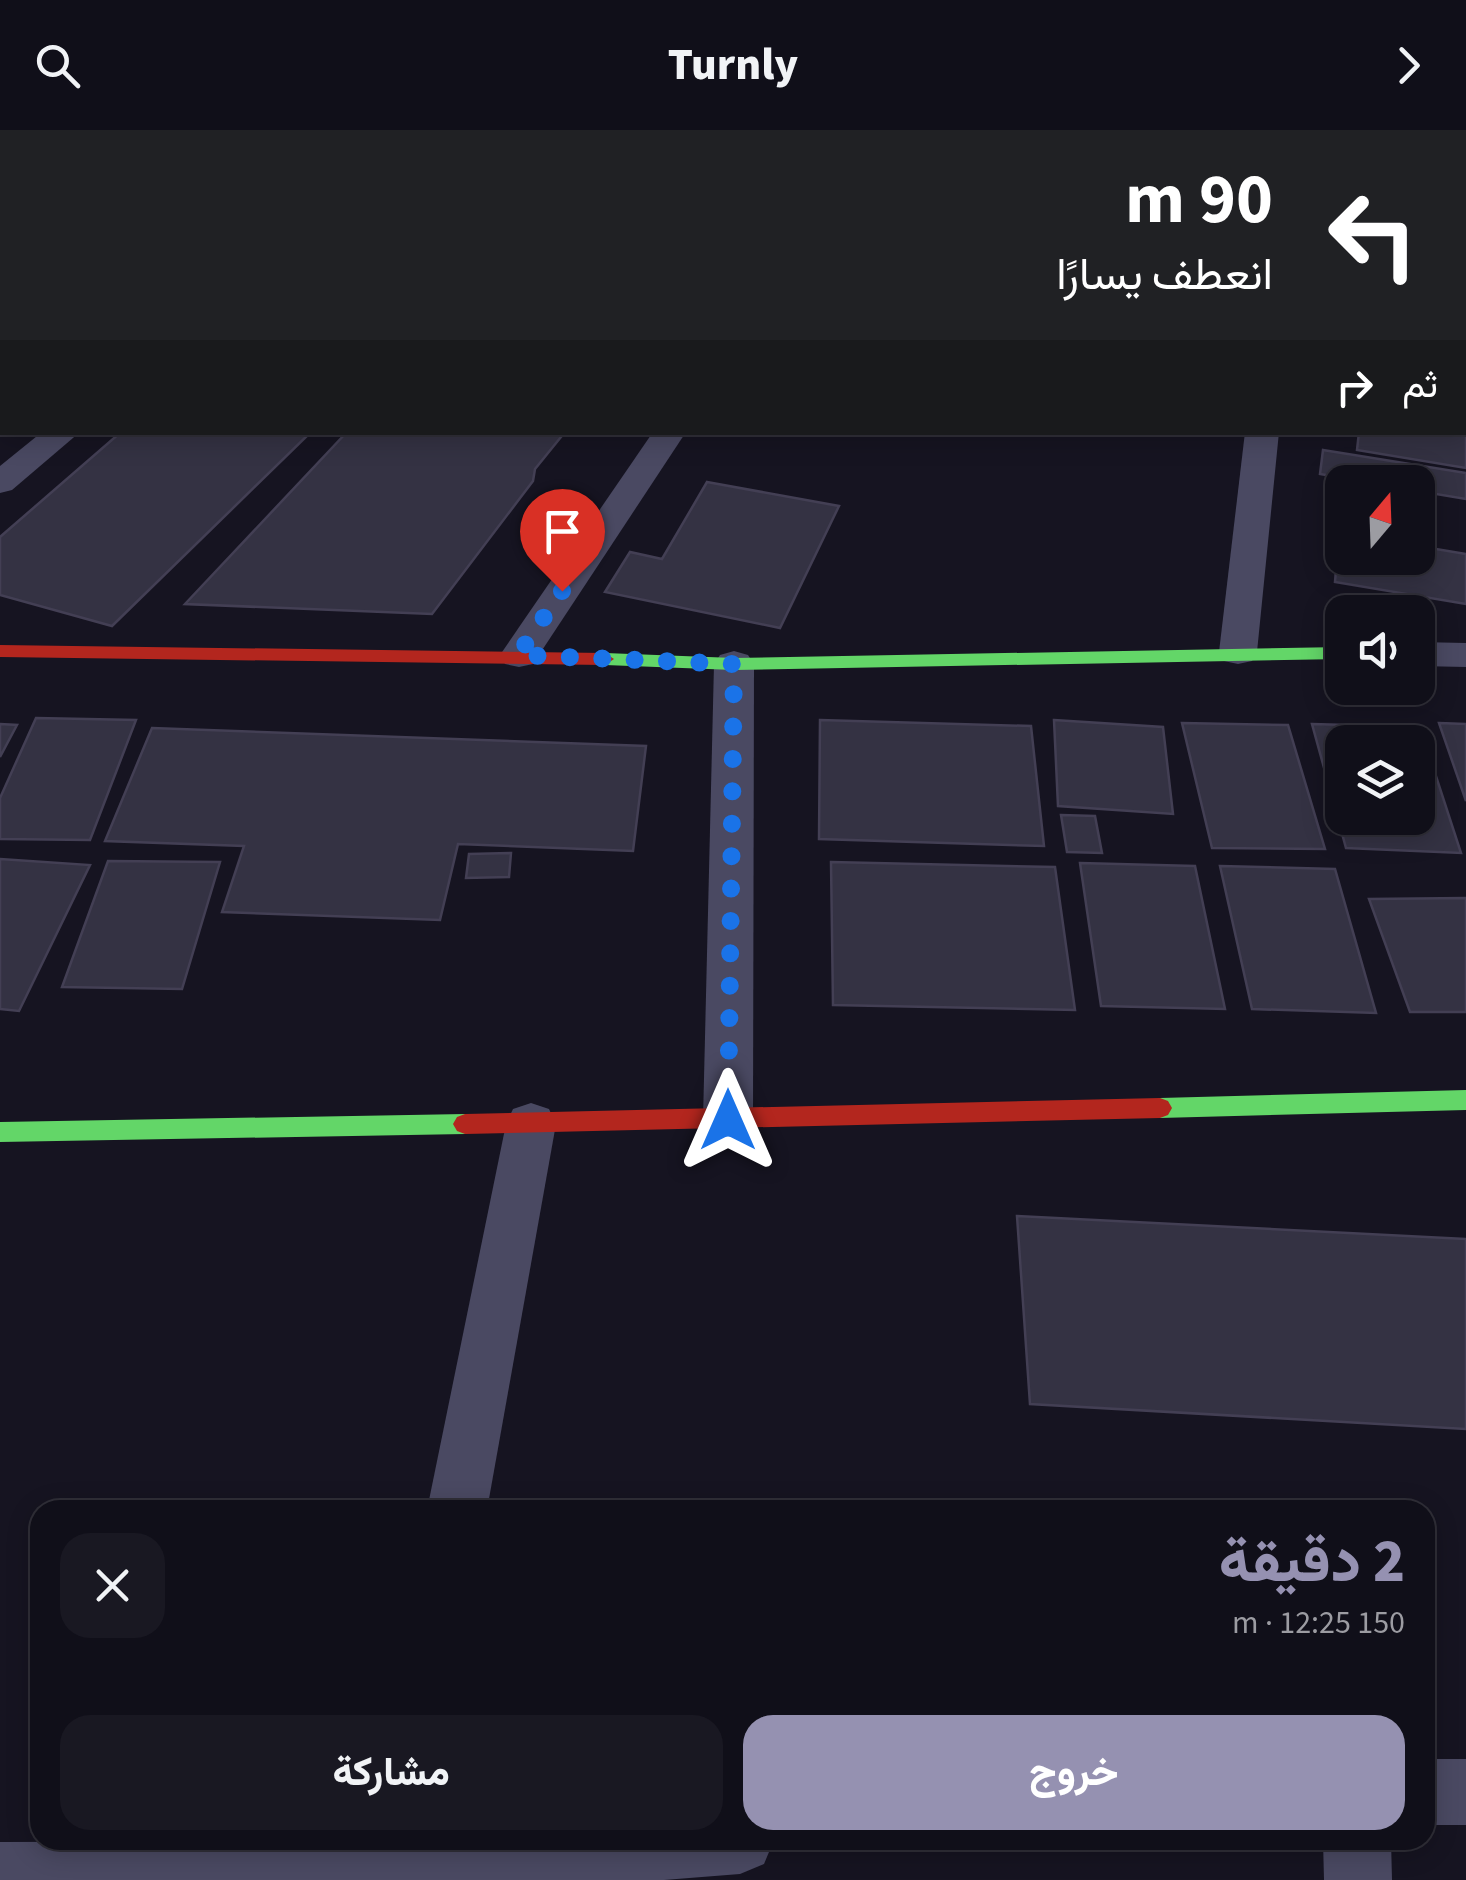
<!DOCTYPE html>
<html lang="ar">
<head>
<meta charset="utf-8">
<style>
	:root { --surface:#100f19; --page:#191822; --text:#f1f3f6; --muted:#9c9ca2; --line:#302f38; --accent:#9591b1 }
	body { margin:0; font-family:"Source Sans 3",Vazirmatn,sans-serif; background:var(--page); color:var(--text); direction:rtl; height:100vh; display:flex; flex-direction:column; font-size:38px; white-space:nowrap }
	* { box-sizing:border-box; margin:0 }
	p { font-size:32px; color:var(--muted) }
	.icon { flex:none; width:55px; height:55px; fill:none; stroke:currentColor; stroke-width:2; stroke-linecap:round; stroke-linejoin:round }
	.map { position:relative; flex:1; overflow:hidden; direction:ltr }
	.panel { position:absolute; left:30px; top:1370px; width:1405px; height:350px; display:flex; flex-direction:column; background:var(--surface); border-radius:30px; box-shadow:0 5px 25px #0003,0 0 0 2px var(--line); direction:rtl }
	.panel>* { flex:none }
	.top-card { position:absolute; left:0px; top:0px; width:1468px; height:305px; box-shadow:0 5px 25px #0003,0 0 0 2px var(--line); direction:rtl; background:#202124; color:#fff; overflow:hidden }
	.needle { width:65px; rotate:19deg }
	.fabs { position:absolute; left:1325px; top:335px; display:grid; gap:20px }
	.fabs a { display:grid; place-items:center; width:110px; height:110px; border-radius:20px; background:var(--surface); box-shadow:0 5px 25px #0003,0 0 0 2px var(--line); font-size:50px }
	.pin { position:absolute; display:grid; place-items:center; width:85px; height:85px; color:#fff; margin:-102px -42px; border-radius:50% 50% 50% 0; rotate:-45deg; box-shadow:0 0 10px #0007 }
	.pin .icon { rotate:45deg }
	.me { position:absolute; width:110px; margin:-55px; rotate:0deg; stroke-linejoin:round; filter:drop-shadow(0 0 8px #0008) }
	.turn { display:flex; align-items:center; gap:35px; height:210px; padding:0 30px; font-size:45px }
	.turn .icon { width:130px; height:130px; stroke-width:2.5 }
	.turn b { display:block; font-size:70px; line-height:85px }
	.then { display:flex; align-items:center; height:95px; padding:0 30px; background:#0003; gap:20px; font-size:38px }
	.round { display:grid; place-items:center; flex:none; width:105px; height:105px; border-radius:30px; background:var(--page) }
	.summary { display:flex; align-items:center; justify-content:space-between; height:170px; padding:0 30px }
	h1 { font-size:60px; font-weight:800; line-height:75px; color:var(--accent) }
	.cta { display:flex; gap:20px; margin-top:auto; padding:20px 30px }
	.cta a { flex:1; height:115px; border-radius:30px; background:var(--accent); color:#fff; font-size:40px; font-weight:800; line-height:115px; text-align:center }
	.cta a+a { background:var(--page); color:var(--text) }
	header { display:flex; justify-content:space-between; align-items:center; height:130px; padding:0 30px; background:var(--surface); font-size:45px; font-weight:800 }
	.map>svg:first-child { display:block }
	.building { fill:#343243; stroke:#433f54; stroke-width:2.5; fill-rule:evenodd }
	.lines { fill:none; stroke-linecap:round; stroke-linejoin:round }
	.street { fill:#4a4962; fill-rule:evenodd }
	.fast { fill:#63d668; fill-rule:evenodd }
	.jam { fill:#b3261e; fill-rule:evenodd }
	.route { stroke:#1a73e8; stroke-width:18; stroke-dasharray:0 32.4 }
</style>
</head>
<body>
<header><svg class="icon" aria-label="forward" viewBox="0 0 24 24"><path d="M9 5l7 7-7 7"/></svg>Turnly<svg class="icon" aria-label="search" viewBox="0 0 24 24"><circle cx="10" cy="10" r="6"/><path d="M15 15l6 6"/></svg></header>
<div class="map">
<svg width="1466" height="1750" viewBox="0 0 1466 1750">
	<rect width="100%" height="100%" fill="#161421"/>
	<g class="building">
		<polygon points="528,0 648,0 645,2"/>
		<polygon points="1466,291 1466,338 1357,320 1359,302 1465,302"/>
		<polygon points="121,302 311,302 112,496 0,465 0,407"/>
		<polygon points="347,302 565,302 535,339 533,351 432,484 185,474"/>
		<polygon points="1323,320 1466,343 1466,369 1418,361 1418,352 1367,352 1320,344"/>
		<polygon points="707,352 839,376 780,498 605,462 630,422 662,429"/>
		<polygon points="1339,404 1342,404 1342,428 1418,428 1418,416 1466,424 1466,474 1335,452"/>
		<polygon points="36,588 136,590 90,710 0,709 0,668"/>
		<polygon points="820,590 1031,596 1044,716 819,709"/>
		<polygon points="1054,590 1163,597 1173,684 1058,676"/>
		<polygon points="1182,593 1288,595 1325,719 1212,718"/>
		<polygon points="1439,593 1466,594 1466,671"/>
		<polygon points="0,594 17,595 0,627"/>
		<path d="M1312,594L1420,597L1461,723L1346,718ZM1342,612H1418V688H1342Z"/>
		<polygon points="152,598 646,616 633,721 458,714 440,790 222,782 244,716 105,711"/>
		<polygon points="1061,685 1095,686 1102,723 1067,722"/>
		<polygon points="511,723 509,747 466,748 469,724"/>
		<polygon points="0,729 90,735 19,881 0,879"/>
		<polygon points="108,731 220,732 182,859 62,857"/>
		<polygon points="831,732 1055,737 1075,880 833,875"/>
		<polygon points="1080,733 1195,736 1225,879 1101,876"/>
		<polygon points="1220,736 1335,739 1376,883 1252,879"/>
		<polygon points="1466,768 1466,882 1410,882 1369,769"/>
		<polygon points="1017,1086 1466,1109 1466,1299 1030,1274"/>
	</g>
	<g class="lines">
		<g class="street">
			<polygon points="1157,0 1202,0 1203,2 1159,2"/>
			<polygon points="42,302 80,302 12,360 0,363 0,336"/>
			<polygon points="653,302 686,302 533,534 519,537 505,534 500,525"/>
			<polygon points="1245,302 1279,302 1257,522 1252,531 1238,534 1224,531 1219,522"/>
			<polygon points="1418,512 1466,513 1466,537 1418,536"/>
			<polygon points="734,521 748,525 754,534 753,990 746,1005 728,1011 710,1005 703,990 714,534 720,525"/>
			<polygon points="531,973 549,979 556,994 487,1380 427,1380 506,994 513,979"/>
			<rect x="1425" y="1629" width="41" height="66"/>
			<polygon points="774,1710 764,1734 740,1744 664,1750 0,1750 0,1712"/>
			<polygon points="1323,1710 1391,1710 1392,1750 1324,1750"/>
		</g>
		<g class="fast">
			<polygon points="1342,517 1342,529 734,540 605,535 596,529 605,523 734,528"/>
			<polygon points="1466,960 1466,980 1160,988 1152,985 1148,978 1152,971 1160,968"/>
			<polygon points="465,984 473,987 477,994 473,1001 465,1004 0,1012 0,992"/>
		</g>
		<g class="jam">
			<polygon points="0,515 605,523 614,529 605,535 0,527"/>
			<polygon points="1160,968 1168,971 1172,978 1168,985 1160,988 465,1004 457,1001 453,994 457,987 465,984"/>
		</g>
	</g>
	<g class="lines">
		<polyline class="route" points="562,461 518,525 734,534 728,990"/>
	</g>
</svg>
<div class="fabs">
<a><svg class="needle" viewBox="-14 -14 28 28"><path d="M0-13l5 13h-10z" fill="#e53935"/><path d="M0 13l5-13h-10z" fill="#9c9ca2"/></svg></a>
<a><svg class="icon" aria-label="sound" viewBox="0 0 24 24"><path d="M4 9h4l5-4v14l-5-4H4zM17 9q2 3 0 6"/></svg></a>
<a><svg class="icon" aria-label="layers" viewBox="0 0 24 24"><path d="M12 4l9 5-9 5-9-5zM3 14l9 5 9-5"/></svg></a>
</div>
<div class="pin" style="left:562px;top:461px;background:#d93025"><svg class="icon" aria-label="arrive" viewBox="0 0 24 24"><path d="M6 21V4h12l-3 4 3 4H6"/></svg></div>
<svg class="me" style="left:728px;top:990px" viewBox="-20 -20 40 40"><path d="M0-17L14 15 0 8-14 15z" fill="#1a73e8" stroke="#fff" stroke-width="4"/></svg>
<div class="top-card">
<div class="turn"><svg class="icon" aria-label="left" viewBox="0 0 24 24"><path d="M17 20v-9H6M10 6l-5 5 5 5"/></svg><div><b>90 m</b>انعطف يسارًا</div></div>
<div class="then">ثم<svg class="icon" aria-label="right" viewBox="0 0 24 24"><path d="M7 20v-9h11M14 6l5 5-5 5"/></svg></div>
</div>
<section class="panel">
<div class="summary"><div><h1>2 دقيقة</h1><p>150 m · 12:25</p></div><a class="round"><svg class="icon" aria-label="close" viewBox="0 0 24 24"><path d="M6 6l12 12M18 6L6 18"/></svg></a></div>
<div class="cta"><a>خروج</a><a>مشاركة</a></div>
</section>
</div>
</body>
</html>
